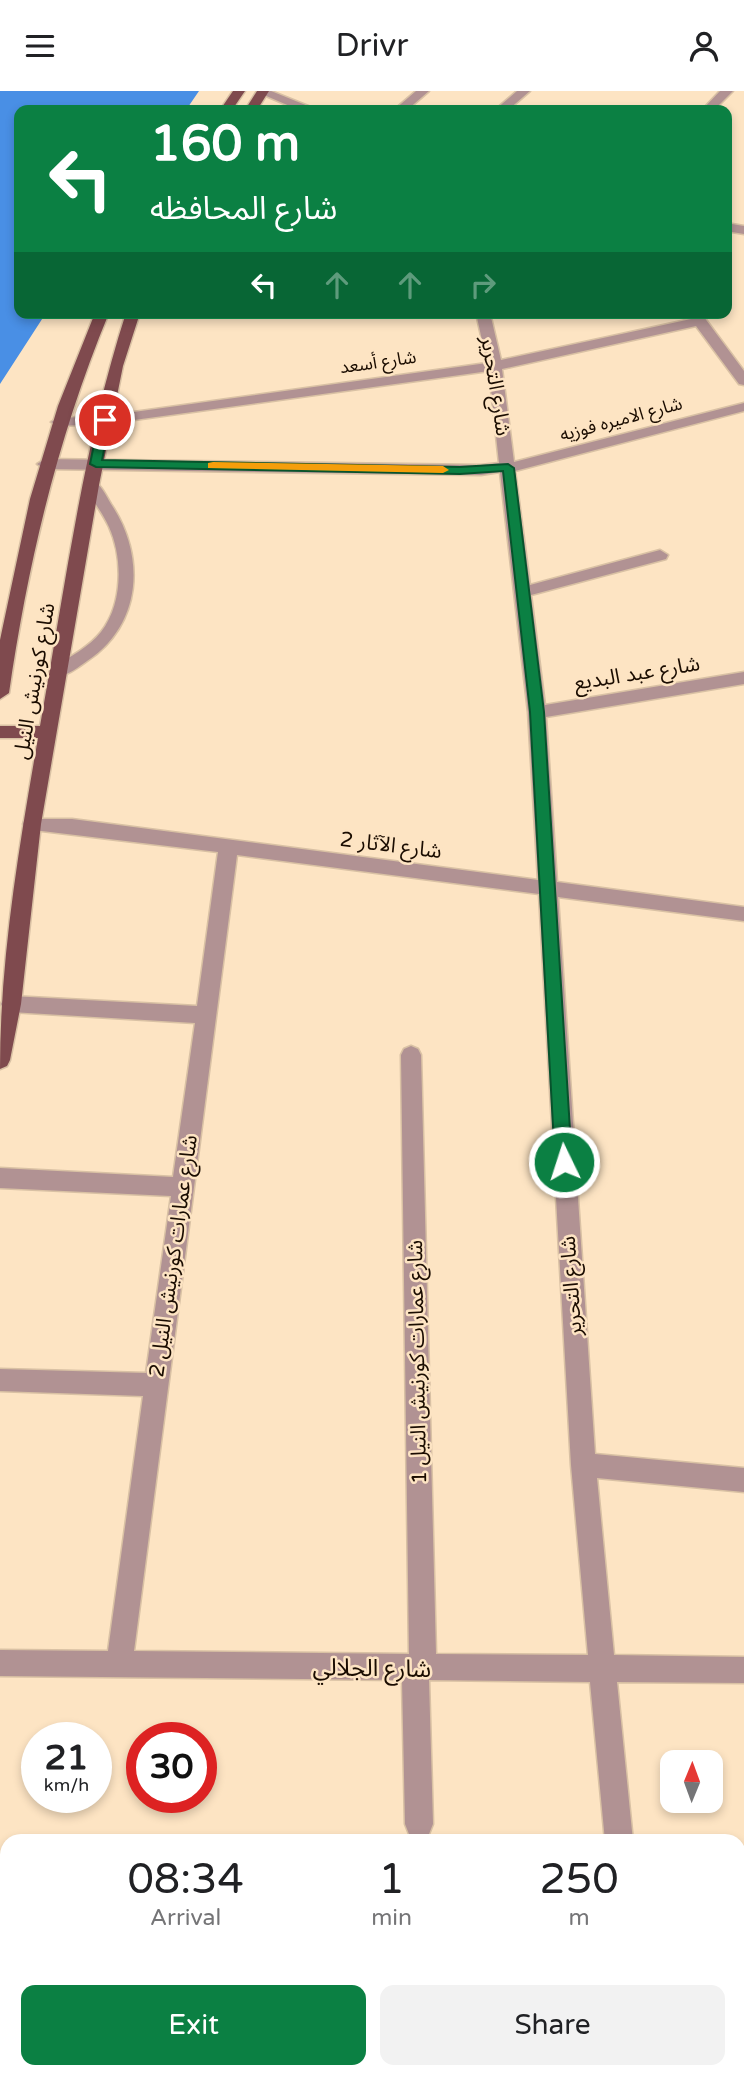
<!DOCTYPE html>
<html lang="en">
<head>
<meta charset="utf-8">
<style>
	:root { --surface:#fff; --page:#f2f2f2; --text:#202124; --muted:#757577; --accent:#0b8043 }
	body { margin:0; font-family:"Varela Round","Noto Sans Arabic",sans-serif; background:var(--page); color:var(--text); height:100vh; display:flex; flex-direction:column; font-size:26px; white-space:nowrap }
	* { box-sizing:border-box; margin:0 }
	p { font-size:23px; color:var(--muted) }
	.icon { flex:none; width:38px; height:38px; fill:none; stroke:currentColor; stroke-width:2; stroke-linecap:round; stroke-linejoin:round }
	.map { position:relative; flex:1; overflow:hidden }
	.panel { position:absolute; left:0px; top:1743px; width:746px; height:245px; display:flex; flex-direction:column; background:var(--surface); border-radius:21px 21px 0 0; box-shadow:0 4px 10px #0003 }
	.panel>* { flex:none }
	.guide { position:absolute; left:14px; top:14px; width:718px; height:214px; border-radius:14px; box-shadow:0 4px 10px #0003; background:#0b8043; color:#fff; overflow:hidden }
	.needle { width:46px; rotate:1deg }
	.tools { position:absolute; left:660px; top:1659px; display:grid; gap:14px }
	.tools a { display:grid; place-items:center; width:63px; height:63px; border-radius:14px; background:var(--surface); box-shadow:0 4px 10px #0003; font-size:35px }
	.speed { position:absolute; left:21px; top:1631px; display:flex; gap:14px; font-size:35px; font-weight:700; text-align:center }
	.speed>* { display:grid; place-content:center; width:91px; height:91px; border-radius:50%; background:var(--surface); box-shadow:0 4px 10px #0003; line-height:1 }
	.speed small { font-size:18px; font-weight:400 }
	.speed .limit { border:10px solid #d22; background:#fff; color:#111 }
	.pin { position:absolute; display:grid; place-items:center; width:60px; height:60px; color:#fff; margin:-30px; border:4px solid #fff; border-radius:50%; box-shadow:0 2px 7px #0007 }
	.me { position:absolute; width:77px; margin:-38px; rotate:356deg; stroke-linejoin:round; filter:drop-shadow(0 0 5px #0008) }
	.turn { display:flex; align-items:center; gap:24px; height:147px; padding:0 21px; font-size:32px }
	.turn .icon { width:91px; height:91px; stroke-width:2.5 }
	.turn b { display:block; font-size:49px; line-height:60px }
	.lanes { display:flex; align-items:center; height:66px; padding:0 21px; background:#0003; justify-content:center; gap:35px; direction:ltr }
	.lanes .off { opacity:.35 }
	.eta { display:flex; justify-content:space-evenly; align-items:center; height:119px; text-align:center }
	.eta b { font-size:42px; font-weight:600; line-height:49px }
	.primary-button { display:flex; gap:14px; margin-top:auto; padding:14px 21px }
	.primary-button a { flex:1; height:80px; border-radius:14px; background:var(--accent); color:#fff; font-size:28px; font-weight:600; line-height:80px; text-align:center }
	.primary-button a+a { background:var(--page); color:var(--text) }
	header { display:flex; justify-content:space-between; align-items:center; height:91px; padding:0 21px; background:var(--surface); font-size:32px; font-weight:600 }
	.map>svg:first-child { display:block }
	.water { fill:#498fe5 }
	.lines { fill:none; stroke-linecap:round; stroke-linejoin:round }
	.minor-casing { stroke:#d9c1a4; stroke-width:3 }
	.major-casing { stroke:#d9c1a4; stroke-width:3 }
	.minor { fill:#b19293; fill-rule:evenodd }
	.major { fill:#7f4a4e; fill-rule:evenodd }
	.route { fill:#0b8043; stroke:#07532c; stroke-width:2 }
	.slow { fill:#f59e0b }
	.labels { text-anchor:middle; stroke-width:5; stroke-linejoin:round; paint-order:stroke }
	.far-street-label { font-size:18px; fill:#1a0c00; stroke:#fde4c3 }
	.street-label { font-size:21px; fill:#1a0c00; stroke:#fde4c3 }
	.near-street-label { font-size:24px; fill:#1a0c00; stroke:#fde4c3 }
</style>
</head>
<body>
<header><svg class="icon" aria-label="menu" viewBox="0 0 24 24"><path d="M4 6h16M4 12h16M4 18h16"/></svg>Drivr<svg class="icon" aria-label="person" viewBox="0 0 24 24"><circle cx="12" cy="8" r="4"/><path d="M4 21q1-7 8-7t8 7"/></svg></header>
<div class="map">
<svg width="744" height="1988" viewBox="0 0 744 1988">
	<rect width="100%" height="100%" fill="#fde4c3"/>
	<polygon class="water" points="0,0 199,0 186,19 19,19 19,222 46,222 0,293"/>
	<g class="lines">
		<g class="minor-casing">
			<g id="minor">
				<polygon points="271,0 313,17 315,19 299,19 257,1"/>
				<polygon points="416,0 429,0 407,19 394,19"/>
				<polygon points="517,0 530,0 508,19 495,19"/>
				<polygon points="720,0 733,0 714,19 702,19"/>
				<polygon points="726,132 744,135 744,143 726,140"/>
				<path d="M476,222H490L501,269L691,228L687,222H701L744,280V294L739,293L696,235L502,278L514,371L744,312V320L515,380L530,494L660,459L668,464L666,468L531,504L545,614L744,581V593L546,626L557,791L744,816V830L558,806L595,1363L744,1377V1401L597,1387L614,1564L744,1566V1592L617,1591L633,1750H605L590,1591L429,1589L433,1733L429,1743L419,1747L409,1743L405,1733L402,1589L0,1585V1559L108,1560L143,1305L0,1300V1278L146,1282L171,1105L0,1097V1077L173,1086L195,932L11,921L4,919L1,913L4,907L11,905L197,915L218,761L25,738L23,733L25,728H72L538,789L528,621L500,381L481,384L45,378L37,373L45,368L481,374L499,372L489,280L105,333L58,335L51,331L58,327L105,325L487,272ZM237,764L539,803L571,1374L588,1564L436,1563L421,964L418,958L411,955L404,958L401,964L409,1563L134,1560Z"/>
				<path d="M91,389C101,392 106,405 111,413C146,465 142,534 87,570C79,576 69,583 59,586L53,584L50,580L53,576C70,566 89,556 101,541C123,513 123,467 109,436C102,421 92,408 83,394Z"/>
				<rect x="738" y="1759" width="6" height="28"/>
				<polygon points="627,1981 657,1981 658,1988 628,1988"/>
			</g>
		</g>
		<g class="major-casing">
			<g id="major">
				<polygon points="233,0 245,0 232,19 220,19"/>
				<polygon points="257,0 269,0 257,19 245,19"/>
				<path d="M95,222H109C58,345 28,471 9,602L0,608V549L30,408L58,315Z"/>
				<path d="M126,222H140L123,275L99,394L41,733L21,913L10,969L7,975L0,978C0,867 19,756 38,647H0V635H40C65,497 83,355 126,222Z"/>
			</g>
		</g>
		<use href="#minor" class="minor"/>
		<use href="#major" class="major"/>
	</g>
	<polygon class="route" points="105,325 110,329 102,369 460,376 508,373 514,377 544,621 572,1071 570,1076 558,1076 555,1071 530,621 503,380 460,383 96,376 90,373 99,329"/>
	<polygon class="slow" points="213,371 443,375 449,379 443,382 208,377 208,372"/>
	<g class="labels">
		<g class="far-street-label">
			<text transform="translate(378 271) rotate(-8)" y="6">شارع أسعد</text>
			<text transform="translate(621 328) rotate(-15)" y="6">شارع الاميره فوزيه</text>
		</g>
		<g class="street-label">
			<text transform="translate(496 295) rotate(81)" y="7">شارع التحرير</text>
			<text transform="translate(637 582) rotate(-9)" y="7">شارع عبد البديع</text>
			<text transform="translate(34 590) rotate(-80)" y="7">شارع كورنيش النيل</text>
			<text transform="translate(391 754) rotate(7)" y="7">شارع الآثار 2</text>
			<text transform="translate(173 1165) rotate(-82)" y="7">شارع عمارات كورنيش النيل 2</text>
			<text transform="translate(571 1195) rotate(-94)" y="7">شارع التحرير</text>
			<text transform="translate(417 1271) rotate(-91)" y="7">شارع عمارات كورنيش النيل 1</text>
		</g>
		<g class="near-street-label">
			<text transform="translate(372 1577) rotate(1)" y="8">شارع الجلالي</text>
		</g>
	</g>
</svg>
<div class="tools">
<a><svg class="needle" viewBox="-14 -14 28 28"><path d="M0-13l5 13h-10z" fill="#e53935"/><path d="M0 13l5-13h-10z" fill="#757577"/></svg></a>
</div>
<div class="speed"><div>21<small>km/h</small></div><div class="limit">30</div></div>
<div class="pin" style="left:105px;top:329px;background:#d93025"><svg class="icon" aria-label="arrive" viewBox="0 0 24 24"><path d="M6 21V4h12l-3 4 3 4H6"/></svg></div>
<svg class="me" style="left:564px;top:1071px" viewBox="-20 -20 40 40"><circle r="17" fill="#0b8043" stroke="#fff" stroke-width="3"/><path d="M0-11L8 9 0 5-8 9z" fill="#fff"/></svg>
<div class="guide">
<div class="turn"><svg class="icon" aria-label="left" viewBox="0 0 24 24"><path d="M17 20v-9H6M10 6l-5 5 5 5"/></svg><div><b>160 m</b>شارع المحافظه</div></div>
<div class="lanes"><svg class="icon" aria-label="left" viewBox="0 0 24 24"><path d="M17 20v-9H6M10 6l-5 5 5 5"/></svg><svg class="icon off" aria-label="ahead" viewBox="0 0 24 24"><path d="M12 20V5M6 11l6-6 6 6"/></svg><svg class="icon off" aria-label="ahead" viewBox="0 0 24 24"><path d="M12 20V5M6 11l6-6 6 6"/></svg><svg class="icon off" aria-label="right" viewBox="0 0 24 24"><path d="M7 20v-9h11M14 6l5 5-5 5"/></svg></div>
</div>
<section class="panel">
<div class="eta">
<div><b>08:34</b><p>Arrival</p></div>
<div><b>1</b><p>min</p></div>
<div><b>250</b><p>m</p></div>
</div>
<div class="primary-button"><a>Exit</a><a>Share</a></div>
</section>
</div>
</body>
</html>
